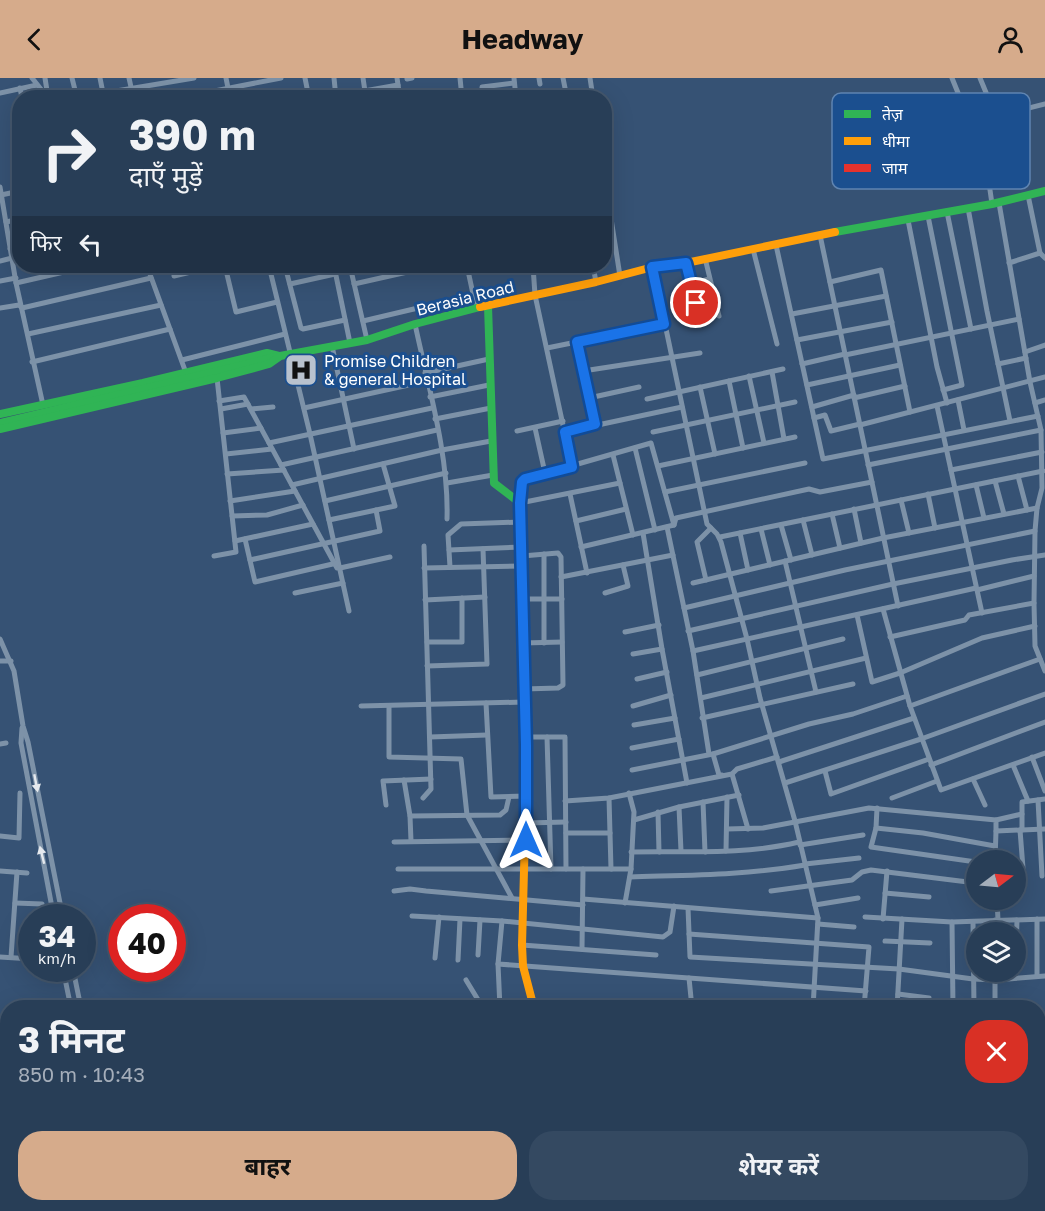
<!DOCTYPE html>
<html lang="hi">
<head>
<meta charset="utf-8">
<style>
	:root { --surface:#283e57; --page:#344961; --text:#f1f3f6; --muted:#a5aeba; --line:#44576d; --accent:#d6ab8b }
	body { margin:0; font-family:"Golos Text","Noto Sans Devanagari",sans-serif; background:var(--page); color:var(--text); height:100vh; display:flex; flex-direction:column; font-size:22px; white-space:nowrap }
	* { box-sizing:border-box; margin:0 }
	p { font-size:20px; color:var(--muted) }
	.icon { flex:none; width:33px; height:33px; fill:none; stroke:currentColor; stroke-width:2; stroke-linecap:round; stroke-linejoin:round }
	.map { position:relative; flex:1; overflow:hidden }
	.drawer { position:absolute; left:0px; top:922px; width:1046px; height:212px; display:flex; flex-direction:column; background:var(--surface); border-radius:24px 24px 0 0; box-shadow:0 6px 24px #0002,0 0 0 2px var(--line) }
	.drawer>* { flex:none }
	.hud { position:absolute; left:12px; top:12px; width:600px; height:183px; border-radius:24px; box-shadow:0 6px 24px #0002,0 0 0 2px var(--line); background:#283e57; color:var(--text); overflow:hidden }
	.needle { width:39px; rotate:74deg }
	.buttons { position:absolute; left:966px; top:772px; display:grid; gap:12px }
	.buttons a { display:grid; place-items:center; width:60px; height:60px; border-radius:50%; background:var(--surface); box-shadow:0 6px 24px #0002,0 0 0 2px var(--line); font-size:30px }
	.speed { position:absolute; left:18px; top:826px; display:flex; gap:12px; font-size:30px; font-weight:700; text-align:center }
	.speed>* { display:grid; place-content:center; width:78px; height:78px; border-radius:50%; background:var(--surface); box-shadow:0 6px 24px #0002,0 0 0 2px var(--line); line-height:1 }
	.speed small { font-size:15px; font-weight:400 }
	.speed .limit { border:9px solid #d22; background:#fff; color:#111 }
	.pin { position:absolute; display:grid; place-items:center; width:51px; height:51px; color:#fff; margin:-26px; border:3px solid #fff; border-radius:50%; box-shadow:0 2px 6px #0007 }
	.me { position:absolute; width:66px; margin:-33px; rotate:0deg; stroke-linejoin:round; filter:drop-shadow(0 0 4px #0008) }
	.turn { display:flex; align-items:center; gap:21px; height:126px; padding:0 18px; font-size:27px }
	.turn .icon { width:78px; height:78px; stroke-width:2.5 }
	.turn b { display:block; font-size:42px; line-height:51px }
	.then { display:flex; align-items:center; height:57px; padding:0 18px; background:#0003; gap:12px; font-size:22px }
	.round { display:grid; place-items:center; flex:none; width:63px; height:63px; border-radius:24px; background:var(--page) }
	.overview { display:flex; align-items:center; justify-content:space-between; height:102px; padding:0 18px }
	h1 { font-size:36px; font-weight:700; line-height:45px }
	.primary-button { display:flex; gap:12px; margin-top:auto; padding:12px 18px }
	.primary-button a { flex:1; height:69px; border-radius:24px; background:var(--accent); color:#111; font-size:24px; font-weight:700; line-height:69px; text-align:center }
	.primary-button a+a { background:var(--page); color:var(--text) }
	header { display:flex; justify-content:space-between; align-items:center; height:78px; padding:0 18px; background:var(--accent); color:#111; font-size:27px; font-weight:700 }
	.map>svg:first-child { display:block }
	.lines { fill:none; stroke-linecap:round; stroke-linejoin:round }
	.street { stroke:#7d92a8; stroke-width:5 }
	.fast { stroke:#30b455; stroke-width:8 }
	.slow { stroke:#ff9f0a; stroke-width:8 }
	.jam { stroke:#e5322d; stroke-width:8 }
	.oneway { fill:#e5e9ee }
	.route-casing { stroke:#114b97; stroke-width:15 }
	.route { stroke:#1a73e8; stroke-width:10 }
	.labels { text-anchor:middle; stroke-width:6; stroke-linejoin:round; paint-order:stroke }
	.street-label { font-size:16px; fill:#fff; stroke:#1b4f8f }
	.poi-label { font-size:16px; fill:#fff; stroke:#1b4f8f; text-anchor:start }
	.key { fill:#1b4f8f; stroke:#5f84b1; stroke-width:1.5 }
	.key-label { font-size:16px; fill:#fff }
</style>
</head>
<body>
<header><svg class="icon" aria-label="back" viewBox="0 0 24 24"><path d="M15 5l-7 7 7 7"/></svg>Headway<svg class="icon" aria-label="person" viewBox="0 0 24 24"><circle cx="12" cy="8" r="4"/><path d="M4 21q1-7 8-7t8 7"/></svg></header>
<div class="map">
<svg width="1045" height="1133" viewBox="0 0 1045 1133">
	<rect width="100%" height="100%" fill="#365274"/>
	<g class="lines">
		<g class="street">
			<polyline points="32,0 48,20"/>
			<polyline points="45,0 48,19"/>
			<polyline points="72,0 77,20"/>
			<polyline points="100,0 104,20"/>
			<polyline points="129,0 131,9"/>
			<polyline points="226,0 230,20"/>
			<polyline points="305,0 309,20"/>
			<polyline points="334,0 336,20"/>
			<polyline points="363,0 366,20"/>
			<polyline points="397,0 400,20"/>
			<polyline points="460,0 462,20"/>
			<polyline points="514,0 516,20"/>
			<polyline points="539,0 540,6"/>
			<polyline points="563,0 567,20"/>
			<polyline points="590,0 593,20"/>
			<polyline points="952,0 986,84 992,126"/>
			<polyline points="980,0 999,46"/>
			<polyline points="407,1 412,0"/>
			<polyline points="20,10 22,20"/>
			<polyline points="0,15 37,7"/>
			<polyline points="336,18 398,7"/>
			<polyline points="74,20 194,0"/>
			<polyline points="179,20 281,0"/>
			<polyline points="482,20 482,9 514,5"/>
			<polyline points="974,52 1015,42 1013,34 1045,26"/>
			<polyline points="604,96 620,198"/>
			<polyline points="0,109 16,205 43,327"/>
			<polyline points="1,117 20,113"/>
			<polyline points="1028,117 1040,175"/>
			<polyline points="999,125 1030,304 1041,352 1042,410 1037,430 1035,453 1034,525 1035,568 1045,593"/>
			<polyline points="968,130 987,233 1010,343"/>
			<polyline points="947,134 971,251"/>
			<polyline points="928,138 962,307 943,312"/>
			<polyline points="908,142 937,289 947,325"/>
			<polyline points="6,144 20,141"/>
			<polyline points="820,157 898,528"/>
			<polyline points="776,167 823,381 1038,338"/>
			<polyline points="10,171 20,169"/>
			<polyline points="753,171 777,266"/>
			<polyline points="705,180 719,238"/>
			<polyline points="0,183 12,180"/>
			<polyline points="686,185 700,244"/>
			<polyline points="1009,185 1040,175 1045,180"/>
			<polyline points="147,188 186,295"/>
			<polyline points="225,188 236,234 277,224"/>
			<polyline points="269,188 310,356 349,533"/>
			<polyline points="285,188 301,250 303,251 345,242"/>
			<polyline points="334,188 350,265"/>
			<polyline points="350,188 367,262"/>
			<polyline points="467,188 476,230"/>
			<polyline points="533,188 535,217 572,389"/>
			<polyline points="593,188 596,204"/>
			<polyline points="653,189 707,446 717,456 721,464 747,561 760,620 795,743 818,840 813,930"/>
			<polyline points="174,198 216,188"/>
			<polyline points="0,203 16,200"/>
			<polyline points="830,204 881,192 910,334"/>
			<polyline points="16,205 90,188"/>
			<polyline points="290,206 335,196"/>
			<polyline points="354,206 434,188"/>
			<polyline points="691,206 709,201"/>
			<polyline points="0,230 19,227 22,230 151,200"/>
			<polyline points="792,236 886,218"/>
			<polyline points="363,243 473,217"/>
			<path d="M415,246C428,308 449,377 447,441"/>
			<polyline points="28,256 161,227"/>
			<polyline points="797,262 892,244"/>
			<polyline points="577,264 595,346"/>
			<polyline points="332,268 354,371"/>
			<polyline points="547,270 665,246"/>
			<polyline points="1025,274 1045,267"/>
			<polyline points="845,277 1019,241"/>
			<polyline points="182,282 285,256"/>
			<polyline points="32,284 170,251"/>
			<polyline points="802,286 845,276"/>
			<polyline points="998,286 1026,280"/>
			<polyline points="583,293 700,275"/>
			<polyline points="772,294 784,361"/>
			<polyline points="425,295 489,281"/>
			<polyline points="749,298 764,365"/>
			<polyline points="729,303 743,370"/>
			<polyline points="807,307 900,287"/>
			<polyline points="700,309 715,376"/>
			<polyline points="430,319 489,307"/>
			<polyline points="589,320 639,309"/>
			<polyline points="854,320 905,308"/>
			<polyline points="647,321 783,291"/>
			<polyline points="958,322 964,352"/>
			<polyline points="219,323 244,319 337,490"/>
			<polyline points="1035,325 1045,322"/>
			<polyline points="937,328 982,535"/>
			<polyline points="812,329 854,317"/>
			<polyline points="304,330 427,303"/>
			<polyline points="221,331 248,326"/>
			<polyline points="251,331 273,329"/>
			<polyline points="814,340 825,337 831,353 860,346"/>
			<polyline points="435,341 491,330"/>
			<polyline points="860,347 1045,299"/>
			<polyline points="535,350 545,395"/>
			<polyline points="517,353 563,343"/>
			<polyline points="565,354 682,329"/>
			<polyline points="653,354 795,324"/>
			<polyline points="223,355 261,350"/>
			<polyline points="269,365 432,330"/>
			<polyline points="635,370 655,452"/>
			<polyline points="226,376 272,371"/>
			<polyline points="613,377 633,457"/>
			<polyline points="281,387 437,352"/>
			<polyline points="868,387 1041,352"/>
			<polyline points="658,388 795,359"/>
			<polyline points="951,392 1042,374"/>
			<polyline points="227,396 284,392"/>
			<polyline points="1018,398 1027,432"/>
			<polyline points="995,403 1004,436"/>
			<polyline points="447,405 493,397"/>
			<polyline points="620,405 520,425 522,402 651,365 674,447"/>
			<polyline points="292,407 442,372 491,363"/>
			<polyline points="976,407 984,440"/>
			<polyline points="665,414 805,385"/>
			<polyline points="570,416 587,495"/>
			<polyline points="928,416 935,450"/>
			<polyline points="901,422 909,455"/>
			<polyline points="230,423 295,413"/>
			<polyline points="325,423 446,395"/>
			<polyline points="854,431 861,465"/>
			<polyline points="832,436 840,470"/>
			<polyline points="232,438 267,437 303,427"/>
			<polyline points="329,442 395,428 383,386"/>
			<polyline points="803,442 812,477"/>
			<polyline points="576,443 626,431"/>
			<polyline points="781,447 791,482"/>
			<polyline points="667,449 693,573 709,676"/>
			<polyline points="761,451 770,487"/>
			<polyline points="643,455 662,571 687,705"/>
			<polyline points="740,455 748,492"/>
			<polyline points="720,459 1043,393"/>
			<polyline points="245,461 255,504 337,485"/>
			<polyline points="235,463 313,446"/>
			<polyline points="581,469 674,447 676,440 809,411 820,414 872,404"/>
			<polyline points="449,472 522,469"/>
			<polyline points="544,476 544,565"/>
			<polyline points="214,478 236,474 217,300"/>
			<polyline points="522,478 558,475 561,479 563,607 558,610 524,611"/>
			<polyline points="250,482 380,453 376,432"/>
			<polyline points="785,483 816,614"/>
			<polyline points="450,489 448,457 461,446 521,444"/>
			<polyline points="340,490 390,479"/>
			<polyline points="424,490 522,488"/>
			<polyline points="561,499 673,477"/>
			<polyline points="706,502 697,464 711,450"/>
			<polyline points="693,505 883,460 1037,430"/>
			<polyline points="977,512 1034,498"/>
			<polyline points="295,515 343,505"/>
			<polyline points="605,515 628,508 623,487"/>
			<polyline points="522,521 562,521"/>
			<polyline points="425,522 485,519"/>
			<polyline points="684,530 845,492 1035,453"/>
			<polyline points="883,531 910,628 941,712 1045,675"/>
			<polyline points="857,537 872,604 900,595 982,560 1035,548"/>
			<polyline points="688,553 893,506 1012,482 1045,477"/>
			<polyline points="625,554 659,547"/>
			<polyline points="890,559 965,542 969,537 1034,525"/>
			<polyline points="0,561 14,593 23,648 28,664 63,840"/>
			<polyline points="427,564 462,564 462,520"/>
			<polyline points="523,565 562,564"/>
			<polyline points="693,573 976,510"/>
			<polyline points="633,576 662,571"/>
			<polyline points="0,583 11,583"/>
			<polyline points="427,588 487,586 483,471"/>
			<polyline points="697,597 843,561"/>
			<polyline points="637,601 667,594"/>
			<polyline points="701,620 866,580"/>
			<polyline points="486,625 491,719 526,718"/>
			<polyline points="361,628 524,624"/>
			<polyline points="389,628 389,679 461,681 467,737 512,820"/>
			<polyline points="633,628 671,617"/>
			<polyline points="910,628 1040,581"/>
			<polyline points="702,640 853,606"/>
			<polyline points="634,647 675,640"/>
			<polyline points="22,650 21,665 54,840"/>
			<polyline points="430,659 487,657"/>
			<polyline points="525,659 565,659 566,791"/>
			<polyline points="547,659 551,791"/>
			<polyline points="0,666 6,665"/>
			<polyline points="632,670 679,661"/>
			<polyline points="713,676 719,697 722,697"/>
			<polyline points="1032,679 1045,713"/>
			<polyline points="779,684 914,640"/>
			<polyline points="931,687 1045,644"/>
			<polyline points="1013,687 1028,723"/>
			<polyline points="632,692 713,676 809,646 853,636 907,618"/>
			<polyline points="825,693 831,716 929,681"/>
			<polyline points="732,696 748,751"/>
			<polyline points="973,701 985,727"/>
			<polyline points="404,702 410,738 411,763"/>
			<polyline points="785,705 921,661 1045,616"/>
			<polyline points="423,720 431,711 424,468"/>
			<polyline points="609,720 611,791"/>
			<polyline points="892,720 937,703"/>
			<polyline points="1038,722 1042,798"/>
			<polyline points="565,723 609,720 732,696 737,691 777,679"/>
			<polyline points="703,724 705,774"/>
			<polyline points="386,727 383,703 431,701"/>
			<polyline points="679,729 681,773"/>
			<polyline points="877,730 876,750 923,755 995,768"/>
			<polyline points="658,734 659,774"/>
			<polyline points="410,738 500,737 506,732 509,719"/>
			<polyline points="634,742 679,729 739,717"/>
			<polyline points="996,742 1022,736"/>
			<polyline points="526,745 566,744"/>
			<polyline points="876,750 871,769 976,784"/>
			<polyline points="727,751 763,750 869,730 996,742 996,753 1045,751"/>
			<polyline points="1020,752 1024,803"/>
			<polyline points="1022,752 1022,724 1045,721"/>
			<polyline points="566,755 610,755"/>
			<polyline points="0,758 19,760 20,715"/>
			<polyline points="394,764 526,762"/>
			<polyline points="800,767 863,757"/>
			<polyline points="726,773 727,719"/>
			<path d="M631,774C687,773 745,777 799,764"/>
			<polyline points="995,783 996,753"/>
			<polyline points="805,786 859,780"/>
			<polyline points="398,791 631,791"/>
			<polyline points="0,793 27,795"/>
			<path d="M630,799C688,797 747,797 805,787"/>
			<polyline points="394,813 410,811 426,813 583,827"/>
			<polyline points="771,813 852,802 862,794 871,792 976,805"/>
			<polyline points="885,815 929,819"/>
			<polyline points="583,821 818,840"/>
			<polyline points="997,822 998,842"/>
			<polyline points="15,825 42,826"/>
			<polyline points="625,825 631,791 634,734 629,715"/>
			<polyline points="815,827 858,820"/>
			<polyline points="674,828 670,854 663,859 502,843 498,886 866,913"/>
			<polyline points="688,830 690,879 899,891 973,901 995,902 1045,898"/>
			<polyline points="412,838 502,843"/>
			<polyline points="865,839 952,844 1045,841"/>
			<polyline points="883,841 887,793"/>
			<polyline points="952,844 953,930"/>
			<polyline points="973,844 974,930"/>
			<polyline points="818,846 854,849"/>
			<polyline points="995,855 995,842"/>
			<polyline points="689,856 869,869 864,930"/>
			<polyline points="885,863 930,865"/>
			<polyline points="522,867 656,877"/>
			<polyline points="582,871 583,791"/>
			<polyline points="1016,873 1017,842"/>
			<polyline points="478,877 480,842"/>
			<polyline points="0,879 32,881"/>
			<polyline points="11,879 17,794"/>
			<polyline points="435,880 439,839"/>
			<polyline points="458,882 460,841"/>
			<polyline points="498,886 500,930"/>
			<polyline points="63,891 71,930"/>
			<polyline points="73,891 81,930"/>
			<polyline points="995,894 995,930"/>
			<polyline points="1037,898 1037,841"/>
			<polyline points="689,900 692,930"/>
			<polyline points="466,902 483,930"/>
			<polyline points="898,916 929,920"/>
			<polyline points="534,926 647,927 651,930"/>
			<polyline points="736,930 736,923 838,930"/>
			<polyline points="897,930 902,841"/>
			<polyline points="1044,980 1045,964"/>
			<polyline points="1038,1014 1045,1014"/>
			<polyline points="1038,1057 1045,1057"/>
			<polyline points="1038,1093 1045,1093"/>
			<polyline points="109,1126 110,1133"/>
			<polyline points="681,1126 685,1133"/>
			<polyline points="734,1126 737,1133"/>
			<polyline points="763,1126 767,1133"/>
			<polyline points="118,1130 133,1126"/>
			<polyline points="644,1131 652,1126"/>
			<polyline points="142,1133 172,1126"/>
			<polyline points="699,1133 712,1126"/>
			<polyline points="788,1133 802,1126"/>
			<polyline points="834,1133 847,1126"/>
			<polyline points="923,1133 924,1126"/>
			<polyline points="997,1133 997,1126"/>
		</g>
		<g class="fast">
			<polyline points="835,154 992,126 1045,113"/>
			<polyline points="488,228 494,405 520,425 524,599"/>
			<polyline points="0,336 143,305 267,275 279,278"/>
			<polyline points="0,345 280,278 367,262 415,246 480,229"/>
			<polyline points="0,351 217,300 269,286 279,279"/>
		</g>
		<g class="slow">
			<polyline points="480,229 596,204 653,189 686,185 835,154"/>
			<polyline points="524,599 526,718 522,867 523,888 534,930"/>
		</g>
		<polyline class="jam" points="597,1126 602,1133"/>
	</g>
	<defs><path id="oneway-solid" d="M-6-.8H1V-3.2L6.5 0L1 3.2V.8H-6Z" transform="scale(1.5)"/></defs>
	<g class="oneway">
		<use href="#oneway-solid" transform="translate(36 705) rotate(79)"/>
		<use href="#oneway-solid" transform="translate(42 777) rotate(-104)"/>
	</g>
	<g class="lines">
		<g class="route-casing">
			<polyline id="route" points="526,762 526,667 520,425 522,404 525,401 572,389 565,354 595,346 577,264 664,246 652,189 686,185 696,225"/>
		</g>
		<use href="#route" class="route"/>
	</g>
	<defs>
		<g id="hospital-square" transform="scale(1.725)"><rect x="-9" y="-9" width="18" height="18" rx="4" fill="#b9c2ce" stroke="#1b4f8f"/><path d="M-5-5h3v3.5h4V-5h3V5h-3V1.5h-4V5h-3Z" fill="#111"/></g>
	</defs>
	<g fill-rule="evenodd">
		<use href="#hospital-square" x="301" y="292"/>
	</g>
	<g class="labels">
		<g class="street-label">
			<text transform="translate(465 220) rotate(-14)" y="6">Berasia Road</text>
		</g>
		<g class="poi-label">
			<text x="324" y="289">Promise Children<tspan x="324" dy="18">&amp; general Hospital</tspan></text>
		</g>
	</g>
	<rect x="832" y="15" width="198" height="96" rx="9" class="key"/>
	<rect x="844" y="32" width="27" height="8" fill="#30b455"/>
	<rect x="844" y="59" width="27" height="8" fill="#ff9f0a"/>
	<rect x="844" y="86" width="27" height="8" fill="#e5322d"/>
	<g class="key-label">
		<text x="882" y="42">तेज़</text>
		<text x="882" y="69">धीमा</text>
		<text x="882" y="96">जाम</text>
	</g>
</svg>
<div class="buttons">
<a><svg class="needle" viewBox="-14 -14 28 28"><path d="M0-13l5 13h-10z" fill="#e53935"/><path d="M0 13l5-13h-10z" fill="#a5aeba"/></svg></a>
<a><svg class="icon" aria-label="layers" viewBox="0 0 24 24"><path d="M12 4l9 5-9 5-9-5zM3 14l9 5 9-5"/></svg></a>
</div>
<div class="speed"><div>34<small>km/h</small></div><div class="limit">40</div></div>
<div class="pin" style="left:696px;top:225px;background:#d93025"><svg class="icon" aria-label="arrive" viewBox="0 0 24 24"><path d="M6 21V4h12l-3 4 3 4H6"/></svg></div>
<svg class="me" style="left:526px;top:762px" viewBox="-20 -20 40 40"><path d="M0-17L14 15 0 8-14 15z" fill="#1a73e8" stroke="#fff" stroke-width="4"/></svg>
<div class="hud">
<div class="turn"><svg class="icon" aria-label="right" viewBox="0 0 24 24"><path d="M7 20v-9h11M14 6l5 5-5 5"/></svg><div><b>390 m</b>दाएँ मुड़ें</div></div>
<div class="then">फिर<svg class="icon" aria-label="left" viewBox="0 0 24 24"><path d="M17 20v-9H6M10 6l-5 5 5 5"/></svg></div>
</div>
<section class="drawer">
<div class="overview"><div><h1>3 मिनट</h1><p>850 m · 10:43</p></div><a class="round" style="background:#d93025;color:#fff"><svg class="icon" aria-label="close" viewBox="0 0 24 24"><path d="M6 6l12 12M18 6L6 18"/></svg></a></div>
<div class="primary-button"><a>बाहर</a><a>शेयर करें</a></div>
</section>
</div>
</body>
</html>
